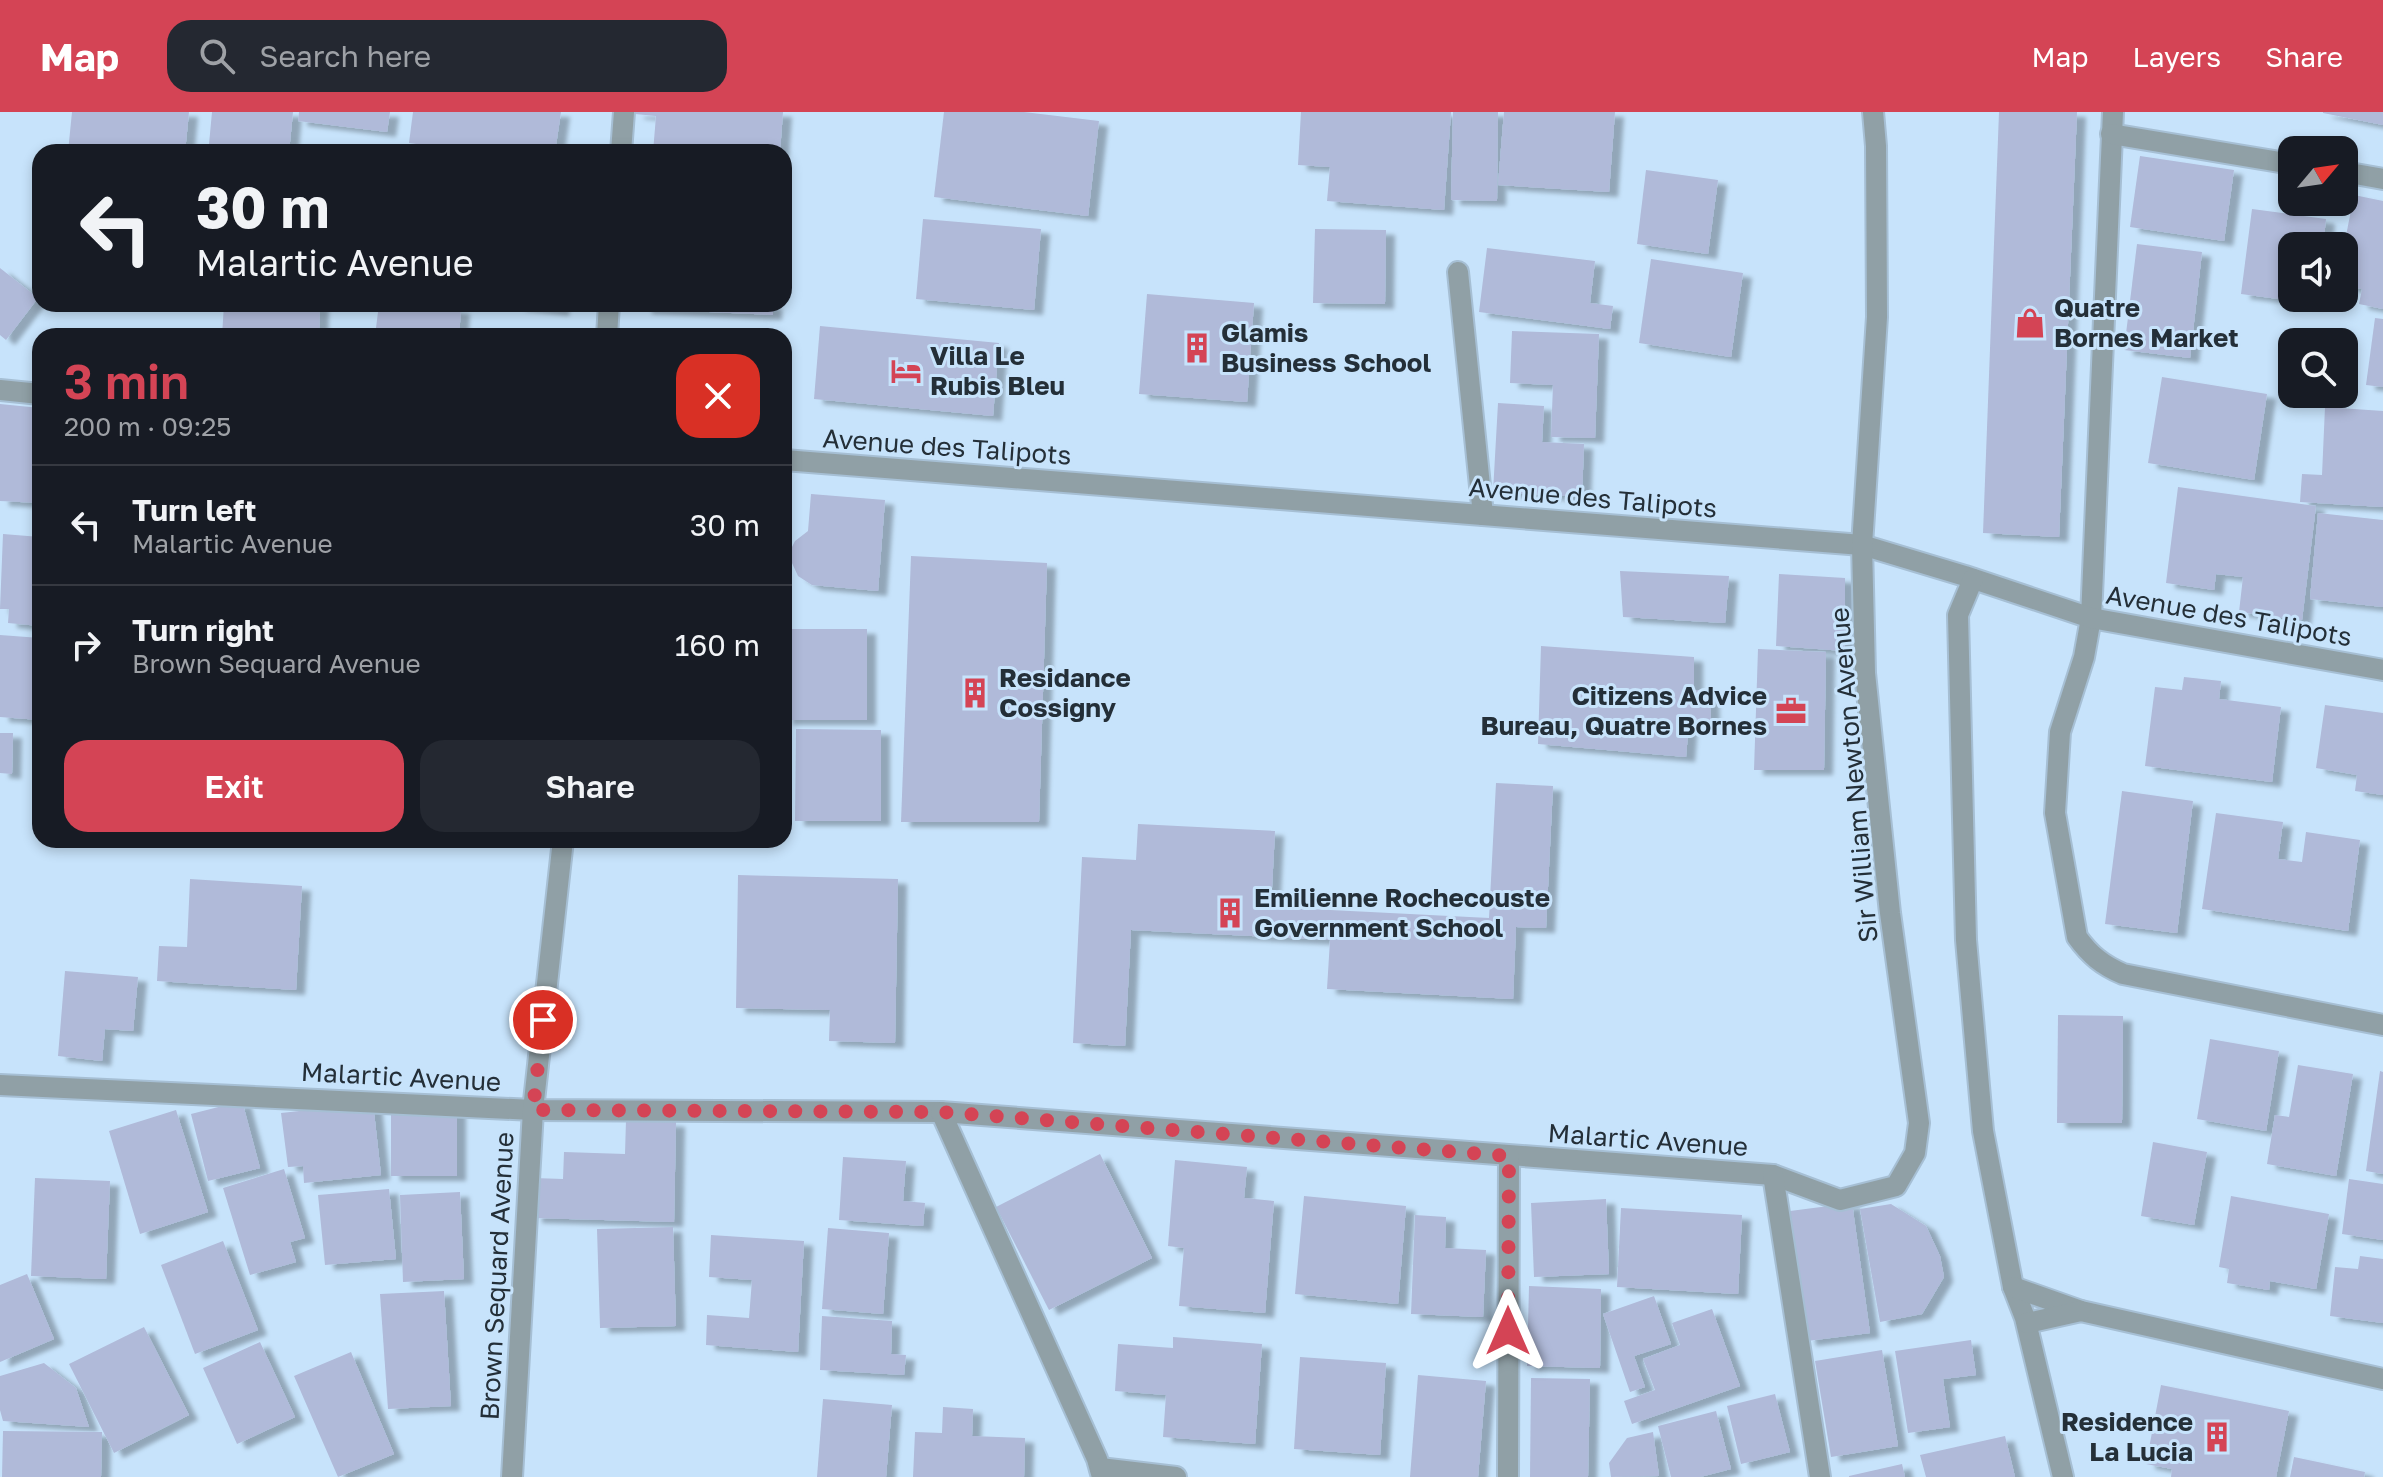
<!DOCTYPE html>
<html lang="en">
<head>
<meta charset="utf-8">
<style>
	:root { --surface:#171b24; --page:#242831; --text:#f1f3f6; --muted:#9ea1a6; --line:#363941; --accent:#d44455 }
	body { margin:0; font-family:"Golos Text",sans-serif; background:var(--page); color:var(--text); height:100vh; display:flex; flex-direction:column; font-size:30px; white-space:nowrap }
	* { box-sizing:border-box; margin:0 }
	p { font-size:26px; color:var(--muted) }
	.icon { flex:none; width:44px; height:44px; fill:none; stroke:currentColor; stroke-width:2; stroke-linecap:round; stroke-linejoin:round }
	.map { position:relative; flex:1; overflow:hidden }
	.side { position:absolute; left:32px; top:216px; width:760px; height:520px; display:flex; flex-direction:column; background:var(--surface); border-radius:24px; box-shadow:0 4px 12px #0003 }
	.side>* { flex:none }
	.banner { position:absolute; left:32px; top:32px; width:760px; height:168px; border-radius:24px; box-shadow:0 4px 12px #0003; background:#171b24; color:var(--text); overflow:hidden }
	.needle { width:52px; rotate:61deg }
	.buttons { position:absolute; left:2278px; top:24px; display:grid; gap:16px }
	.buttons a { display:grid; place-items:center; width:80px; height:80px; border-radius:16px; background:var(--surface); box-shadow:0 4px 12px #0003; font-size:40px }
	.pin { position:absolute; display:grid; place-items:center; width:68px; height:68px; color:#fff; margin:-34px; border:4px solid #fff; border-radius:50%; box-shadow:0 2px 8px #0007 }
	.me { position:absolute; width:88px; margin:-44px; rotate:0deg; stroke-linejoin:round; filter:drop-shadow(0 0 6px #0008) }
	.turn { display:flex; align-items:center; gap:28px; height:168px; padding:0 32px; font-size:36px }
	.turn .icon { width:104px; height:104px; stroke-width:2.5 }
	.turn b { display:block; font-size:56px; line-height:68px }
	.round { display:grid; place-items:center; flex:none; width:84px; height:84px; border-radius:24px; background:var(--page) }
	.overview { display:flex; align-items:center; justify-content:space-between; height:136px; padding:0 32px }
	h1 { font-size:48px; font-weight:600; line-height:60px; color:var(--accent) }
	.button { display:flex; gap:16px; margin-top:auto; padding:16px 32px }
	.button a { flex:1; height:92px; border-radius:24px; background:var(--accent); color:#fff; font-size:32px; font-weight:600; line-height:92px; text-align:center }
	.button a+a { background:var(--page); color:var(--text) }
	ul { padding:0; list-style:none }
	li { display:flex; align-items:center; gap:24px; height:120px; padding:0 32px; border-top:2px solid var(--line) }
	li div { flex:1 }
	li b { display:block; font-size:30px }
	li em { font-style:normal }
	header { display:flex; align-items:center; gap:48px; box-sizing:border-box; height:112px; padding:0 40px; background:var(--accent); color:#fff }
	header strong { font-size:38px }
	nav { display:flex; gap:44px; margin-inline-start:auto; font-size:28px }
	.search { width:560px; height:72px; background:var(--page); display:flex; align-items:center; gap:20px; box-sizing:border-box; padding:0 28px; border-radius:24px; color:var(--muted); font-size:30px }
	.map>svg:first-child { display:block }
	.building { fill:#b0bad9; filter:url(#shadow) }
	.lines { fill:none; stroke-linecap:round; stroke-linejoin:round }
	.street-casing { stroke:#a6bfd4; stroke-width:24 }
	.street { stroke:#90a0a6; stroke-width:20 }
	.route { stroke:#d44455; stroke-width:14; stroke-dasharray:0 25.2 }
	.labels { text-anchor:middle; stroke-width:6; stroke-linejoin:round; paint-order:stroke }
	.poi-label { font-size:26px; font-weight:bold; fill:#242f38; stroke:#c7e3fb; text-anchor:start }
	.street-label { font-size:26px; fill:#242f38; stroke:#c7e3fb }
</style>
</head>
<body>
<header>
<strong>Map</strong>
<div class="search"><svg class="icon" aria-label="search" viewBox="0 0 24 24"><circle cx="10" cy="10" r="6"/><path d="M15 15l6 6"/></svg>Search here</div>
<nav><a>Map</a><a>Layers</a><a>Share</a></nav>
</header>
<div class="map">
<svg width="2383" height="1365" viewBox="0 0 2383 1365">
	<defs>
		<filter id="shadow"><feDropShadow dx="9" dy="5" stdDeviation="2" flood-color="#0004"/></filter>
	</defs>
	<rect width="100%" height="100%" fill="#c7e3fb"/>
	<g class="building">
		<polygon points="72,0 189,0 185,40 68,40"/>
		<polygon points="212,0 293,0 289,40 209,32"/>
		<polygon points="299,0 390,0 387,20 298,9"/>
		<polygon points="413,0 561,0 555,40 476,40 409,31"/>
		<polygon points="635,0 783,0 780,40 653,40 656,4 635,2"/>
		<polygon points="944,0 1024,0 1099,9 1088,104 934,85"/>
		<polygon points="1301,0 1451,0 1444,98 1327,89 1330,55 1298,53"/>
		<polygon points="1453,0 1498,0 1497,89 1451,88"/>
		<polygon points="1504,0 1615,0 1609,80 1498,73"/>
		<polygon points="1999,0 2077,0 2059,425 1983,421"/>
		<polygon points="2323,0 2383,0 2383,13 2323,1"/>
		<polygon points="2140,44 2234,58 2224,129 2130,115"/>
		<polygon points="1646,58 1718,68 1708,142 1637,132"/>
		<polygon points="2354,83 2383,89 2383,197 2359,192 2362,177 2344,174 2344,134"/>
		<polygon points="2252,97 2326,107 2323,134 2292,134 2292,186 2316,186 2315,192 2241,182"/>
		<polygon points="923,107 1041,117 1034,198 916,187"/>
		<polygon points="1315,117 1386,118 1385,192 1313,191"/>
		<polygon points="2137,132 2202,140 2190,246 2124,238"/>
		<polygon points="1487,136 1595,149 1590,191 1613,194 1610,217 1479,200"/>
		<polygon points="1651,147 1743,161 1731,245 1639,231"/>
		<polygon points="0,156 38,186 6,228 0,223"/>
		<polygon points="1147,182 1254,191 1247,290 1139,282"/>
		<polygon points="224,192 320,192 319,224 222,224"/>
		<polygon points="379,192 417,192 461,197 459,224 375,224"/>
		<polygon points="517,192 561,192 560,199 517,194"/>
		<polygon points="643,192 773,192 773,203 643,197"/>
		<polygon points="2375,206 2383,207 2383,275 2366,273"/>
		<polygon points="820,214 999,231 993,304 814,287"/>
		<polygon points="1512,219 1599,222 1595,326 1551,325 1553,273 1510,271"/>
		<polygon points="2162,265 2267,282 2254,368 2148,351"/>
		<polygon points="1498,291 1544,294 1542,330 1584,332 1582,385 1493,380"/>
		<polygon points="0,292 40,296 40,391 0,389"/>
		<polygon points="2325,295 2383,299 2383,395 2300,390 2302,362 2322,363"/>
		<polygon points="2178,375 2316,394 2302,508 2239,500 2243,465 2216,462 2214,478 2166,471"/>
		<polygon points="811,382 885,388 878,479 812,473 798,464 792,451 791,437 795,429 808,419"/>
		<polygon points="2318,401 2383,408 2383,495 2310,487"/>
		<polygon points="3,422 40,425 40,514 8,511 9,497 0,497"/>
		<polygon points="911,444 1047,451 1039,710 901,710"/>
		<polygon points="1620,459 1729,464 1725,511 1623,505"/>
		<polygon points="1779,462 1845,466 1845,539 1776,534"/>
		<rect x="784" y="517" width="83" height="91"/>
		<polygon points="0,523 40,526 40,608 0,605"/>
		<polygon points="1541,534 1694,545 1694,578 1710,579 1711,610 1689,610 1686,645 1538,632"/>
		<polygon points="1758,537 1826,540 1824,658 1754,658"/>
		<polygon points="2184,565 2221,569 2219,587 2281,595 2272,670 2145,654 2155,575 2182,578"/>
		<polygon points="2325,593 2383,601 2383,683 2355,679 2357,663 2316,656"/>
		<polygon points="796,617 881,618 881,709 795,709"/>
		<polygon points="0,621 13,621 12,662 0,661"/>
		<polygon points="1496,671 1553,674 1546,816 1516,815 1513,887 1327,877 1330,828 1131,818 1125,934 1073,931 1082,745 1136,748 1138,712 1275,719 1271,795 1489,806"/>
		<polygon points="2122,679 2193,689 2177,821 2105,812"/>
		<polygon points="2216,701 2283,710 2278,747 2302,750 2306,720 2360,728 2348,819 2202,797"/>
		<polygon points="738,763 898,767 895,931 829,929 830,898 736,896"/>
		<polygon points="190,767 302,774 296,878 157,869 159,834 187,835"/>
		<polygon points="65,859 138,865 133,919 105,917 102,949 58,944"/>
		<polygon points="2058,903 2123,904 2122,1011 2057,1011"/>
		<polygon points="2210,927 2279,939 2266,1019 2197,1007"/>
		<polygon points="2298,953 2353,962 2336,1064 2267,1052 2275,1003 2289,1005"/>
		<polygon points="2380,959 2383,960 2383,1062 2366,1059"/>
		<polygon points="242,989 260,1056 208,1069 191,1002"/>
		<polygon points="373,991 381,1063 304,1071 303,1054 288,1055 281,1001"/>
		<polygon points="457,997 457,1064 391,1064 391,998"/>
		<polygon points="176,998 208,1100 140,1122 109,1019"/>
		<polygon points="626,1008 676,1010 674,1110 533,1106 534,1066 563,1067 564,1040 625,1042"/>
		<polygon points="2153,1030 2207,1040 2194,1113 2141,1104"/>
		<polygon points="1100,1042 1152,1146 1049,1198 996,1095"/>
		<polygon points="843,1045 906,1049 903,1089 925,1091 923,1114 839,1108"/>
		<polygon points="1175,1048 1247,1055 1244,1086 1274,1089 1265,1201 1179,1194 1184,1136 1168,1134"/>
		<polygon points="284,1057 305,1126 290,1130 296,1150 250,1163 223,1076"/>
		<polygon points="35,1066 110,1069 106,1167 31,1164"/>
		<polygon points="2349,1067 2383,1072 2383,1128 2342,1122"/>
		<polygon points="389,1077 396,1147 325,1153 318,1083"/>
		<polygon points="460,1080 464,1167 403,1170 400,1083"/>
		<polygon points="1304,1084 1406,1094 1398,1192 1295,1182"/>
		<polygon points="2231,1084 2329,1102 2316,1177 2270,1169 2269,1178 2227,1171 2229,1157 2219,1155"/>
		<polygon points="1606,1087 1609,1162 1534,1165 1531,1091"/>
		<polygon points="1852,1091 1870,1221 1807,1229 1790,1099"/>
		<polygon points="1891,1092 1926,1114 1940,1144 1944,1165 1922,1202 1880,1210 1860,1097"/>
		<polygon points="1621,1096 1742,1103 1738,1182 1617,1175"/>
		<polygon points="1415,1103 1446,1105 1445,1136 1486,1138 1483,1205 1411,1202"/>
		<polygon points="673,1115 676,1214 600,1216 597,1117"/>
		<polygon points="828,1116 889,1121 883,1202 822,1197"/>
		<polygon points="711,1123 804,1129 798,1240 706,1233 707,1203 749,1206 752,1168 709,1165"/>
		<polygon points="223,1129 258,1218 195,1242 161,1153"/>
		<polygon points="2360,1144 2383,1147 2383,1211 2330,1204 2335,1155 2358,1157"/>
		<polygon points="27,1162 54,1227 0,1250 0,1173"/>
		<polygon points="1529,1174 1601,1177 1600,1256 1527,1254"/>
		<polygon points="444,1179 451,1294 388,1297 380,1182"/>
		<polygon points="1654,1184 1671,1232 1634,1244 1645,1275 1630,1280 1603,1202"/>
		<polygon points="1712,1197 1740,1274 1632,1312 1624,1289 1655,1278 1643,1247 1680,1233 1672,1211"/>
		<polygon points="822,1204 892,1209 891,1242 906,1243 904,1263 820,1258"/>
		<polygon points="144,1215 189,1303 114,1341 69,1252"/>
		<polygon points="1173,1225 1262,1232 1255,1332 1163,1325 1166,1283 1115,1279 1118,1232 1173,1236"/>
		<polygon points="1971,1228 1976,1263 1943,1267 1950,1315 1908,1321 1895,1239"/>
		<polygon points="260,1230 295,1305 237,1332 203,1256"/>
		<polygon points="1882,1238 1898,1334 1831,1345 1815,1249"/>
		<polygon points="351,1240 394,1342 338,1365 294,1264"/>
		<polygon points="1300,1245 1386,1251 1380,1343 1294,1337"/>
		<polygon points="44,1251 76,1276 89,1315 3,1309 0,1298 0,1264"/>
		<polygon points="1418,1263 1486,1269 1478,1365 1410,1365"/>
		<polygon points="1531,1266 1590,1267 1588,1365 1530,1365"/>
		<polygon points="2161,1273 2289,1299 2276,1365 2171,1365 2172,1357 2146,1352"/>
		<polygon points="1775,1282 1790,1340 1741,1352 1727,1294"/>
		<polygon points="823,1287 892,1293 886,1365 817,1365"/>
		<polygon points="943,1295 973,1297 972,1324 1025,1326 1024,1365 913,1365 915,1320 942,1321"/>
		<polygon points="1716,1299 1731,1357 1700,1365 1671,1365 1658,1314"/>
		<polygon points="3,1319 102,1320 101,1365 2,1365"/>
		<polygon points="1653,1320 1659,1364 1611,1365 1609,1351 1627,1326"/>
		<polygon points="2005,1324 2015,1365 1926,1365 1920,1343"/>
		<polygon points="2294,1345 2365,1360 2364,1365 2290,1365"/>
		<polygon points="1902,1352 1905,1365 1849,1365 1849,1364"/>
	</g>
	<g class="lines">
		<g class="street-casing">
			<g id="street">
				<path d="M2113,0L2091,506L2084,545L2060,620L2055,701L2077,825C2090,843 2102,853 2123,862L2383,913"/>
				<polyline points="2111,22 2292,52"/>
				<polyline points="621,40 624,0"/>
				<polyline points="2344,60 2383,67"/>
				<polyline points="1458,160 1483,403"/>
				<polyline points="607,224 609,192"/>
				<polyline points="0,278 40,282"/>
				<polyline points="784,348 1862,433 1965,464 2091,506 2383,558"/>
				<polyline points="1973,467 1958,503 1966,828 1983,1019 2013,1175 2025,1206 2063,1365"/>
				<polyline points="0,973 533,998 941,1000 1773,1063 1840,1088 1896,1074 1915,1041 1919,1011 1890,801 1865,561 1862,433 1877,205 1876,34 1873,0"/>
				<polyline points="941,1000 1097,1347 1102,1365"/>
				<polyline points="1773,1063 1820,1365"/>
				<polyline points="2013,1175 2081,1199 2383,1267"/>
				<polyline points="2027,1211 2081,1199"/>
				<polyline points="1100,1356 1176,1365"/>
				<polyline points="512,1365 533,998 563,728"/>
				<polyline points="1508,1365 1509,1044"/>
			</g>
		</g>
		<use href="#street" class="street"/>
	</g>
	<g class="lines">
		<polyline class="route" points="543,908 533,998 941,1000 1509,1044 1508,1219"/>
	</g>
	<defs>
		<g id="shop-bare" transform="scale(2.4)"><path d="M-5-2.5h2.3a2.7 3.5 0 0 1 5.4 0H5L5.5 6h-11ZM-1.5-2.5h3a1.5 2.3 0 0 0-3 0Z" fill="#d44455" stroke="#c7e3fb" stroke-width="2.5" paint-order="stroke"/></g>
		<g id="building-bare" transform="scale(2.4)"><path d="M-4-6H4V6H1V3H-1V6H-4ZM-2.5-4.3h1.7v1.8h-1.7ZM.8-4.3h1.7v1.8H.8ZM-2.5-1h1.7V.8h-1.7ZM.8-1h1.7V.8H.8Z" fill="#d44455" stroke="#c7e3fb" stroke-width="2.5" paint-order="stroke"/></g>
		<g id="hotel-bare" transform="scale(2.4)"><path d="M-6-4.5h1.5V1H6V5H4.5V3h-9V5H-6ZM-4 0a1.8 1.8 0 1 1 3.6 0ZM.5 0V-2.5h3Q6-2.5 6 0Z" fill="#d44455" stroke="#c7e3fb" stroke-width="2.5" paint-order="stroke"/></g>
		<g id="office-bare" transform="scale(2.4)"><path d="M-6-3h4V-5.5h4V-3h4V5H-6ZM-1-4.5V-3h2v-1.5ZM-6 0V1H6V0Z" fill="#d44455" stroke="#c7e3fb" stroke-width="2.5" paint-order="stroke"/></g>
	</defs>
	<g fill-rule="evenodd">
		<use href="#shop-bare" x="2030" y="211"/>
		<use href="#building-bare" x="1197" y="236"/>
		<use href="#hotel-bare" x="906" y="259"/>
		<use href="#building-bare" x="975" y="581"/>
		<use href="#office-bare" x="1791" y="599"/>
		<use href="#building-bare" x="1230" y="801"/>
		<use href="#building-bare" x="2217" y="1325"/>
	</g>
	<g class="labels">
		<g class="poi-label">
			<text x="2054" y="205">Quatre<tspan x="2054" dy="30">Bornes Market</tspan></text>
			<text x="1221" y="230">Glamis<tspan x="1221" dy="30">Business School</tspan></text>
			<text x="930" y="253">Villa Le<tspan x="930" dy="30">Rubis Bleu</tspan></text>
			<text x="999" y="575">Residance<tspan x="999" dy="30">Cossigny</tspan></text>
			<text x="1767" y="593" text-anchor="end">Citizens Advice<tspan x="1767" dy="30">Bureau, Quatre Bornes</tspan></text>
			<text x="1254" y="795">Emilienne Rochecouste<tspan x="1254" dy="30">Government School</tspan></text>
			<text x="2193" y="1319" text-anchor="end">Residence<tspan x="2193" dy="30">La Lucia</tspan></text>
		</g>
		<g class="street-label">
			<text transform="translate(947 335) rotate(4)" y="9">Avenue des Talipots</text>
			<text transform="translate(1593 386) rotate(5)" y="9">Avenue des Talipots</text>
			<text transform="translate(2229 504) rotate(10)" y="9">Avenue des Talipots</text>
			<text transform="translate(1854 663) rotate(-95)" y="9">Sir William Newton Avenue</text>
			<text transform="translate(401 965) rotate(3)" y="9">Malartic Avenue</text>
			<text transform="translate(1648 1028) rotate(4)" y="9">Malartic Avenue</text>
			<text transform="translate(497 1164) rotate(-87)" y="9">Brown Sequard Avenue</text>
		</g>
	</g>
</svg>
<div class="buttons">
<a><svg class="needle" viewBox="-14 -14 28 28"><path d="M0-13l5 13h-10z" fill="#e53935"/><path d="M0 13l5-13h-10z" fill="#9ea1a6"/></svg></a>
<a><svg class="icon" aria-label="sound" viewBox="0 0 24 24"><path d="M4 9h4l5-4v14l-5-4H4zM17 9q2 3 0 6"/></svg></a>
<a><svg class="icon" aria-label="search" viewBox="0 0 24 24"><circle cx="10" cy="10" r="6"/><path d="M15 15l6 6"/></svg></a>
</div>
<div class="pin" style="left:543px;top:908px;background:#d93025"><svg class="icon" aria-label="arrive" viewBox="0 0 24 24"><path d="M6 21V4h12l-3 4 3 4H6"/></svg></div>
<svg class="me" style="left:1508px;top:1219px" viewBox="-20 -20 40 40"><path d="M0-17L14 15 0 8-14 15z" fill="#d44455" stroke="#fff" stroke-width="4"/></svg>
<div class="banner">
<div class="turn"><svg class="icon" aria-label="left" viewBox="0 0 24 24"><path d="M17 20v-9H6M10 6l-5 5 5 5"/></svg><div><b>30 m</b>Malartic Avenue</div></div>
</div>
<section class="side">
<div class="overview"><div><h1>3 min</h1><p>200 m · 09:25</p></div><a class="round" style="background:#d93025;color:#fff"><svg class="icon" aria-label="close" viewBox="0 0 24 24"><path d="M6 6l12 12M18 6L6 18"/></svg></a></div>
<ul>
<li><svg class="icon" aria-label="left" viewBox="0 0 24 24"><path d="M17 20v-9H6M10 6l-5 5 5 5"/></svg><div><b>Turn left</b><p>Malartic Avenue</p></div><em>30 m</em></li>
<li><svg class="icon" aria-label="right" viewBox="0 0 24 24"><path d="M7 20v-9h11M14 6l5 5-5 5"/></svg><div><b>Turn right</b><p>Brown Sequard Avenue</p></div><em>160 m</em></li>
</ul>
<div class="button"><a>Exit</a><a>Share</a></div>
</section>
</div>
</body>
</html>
